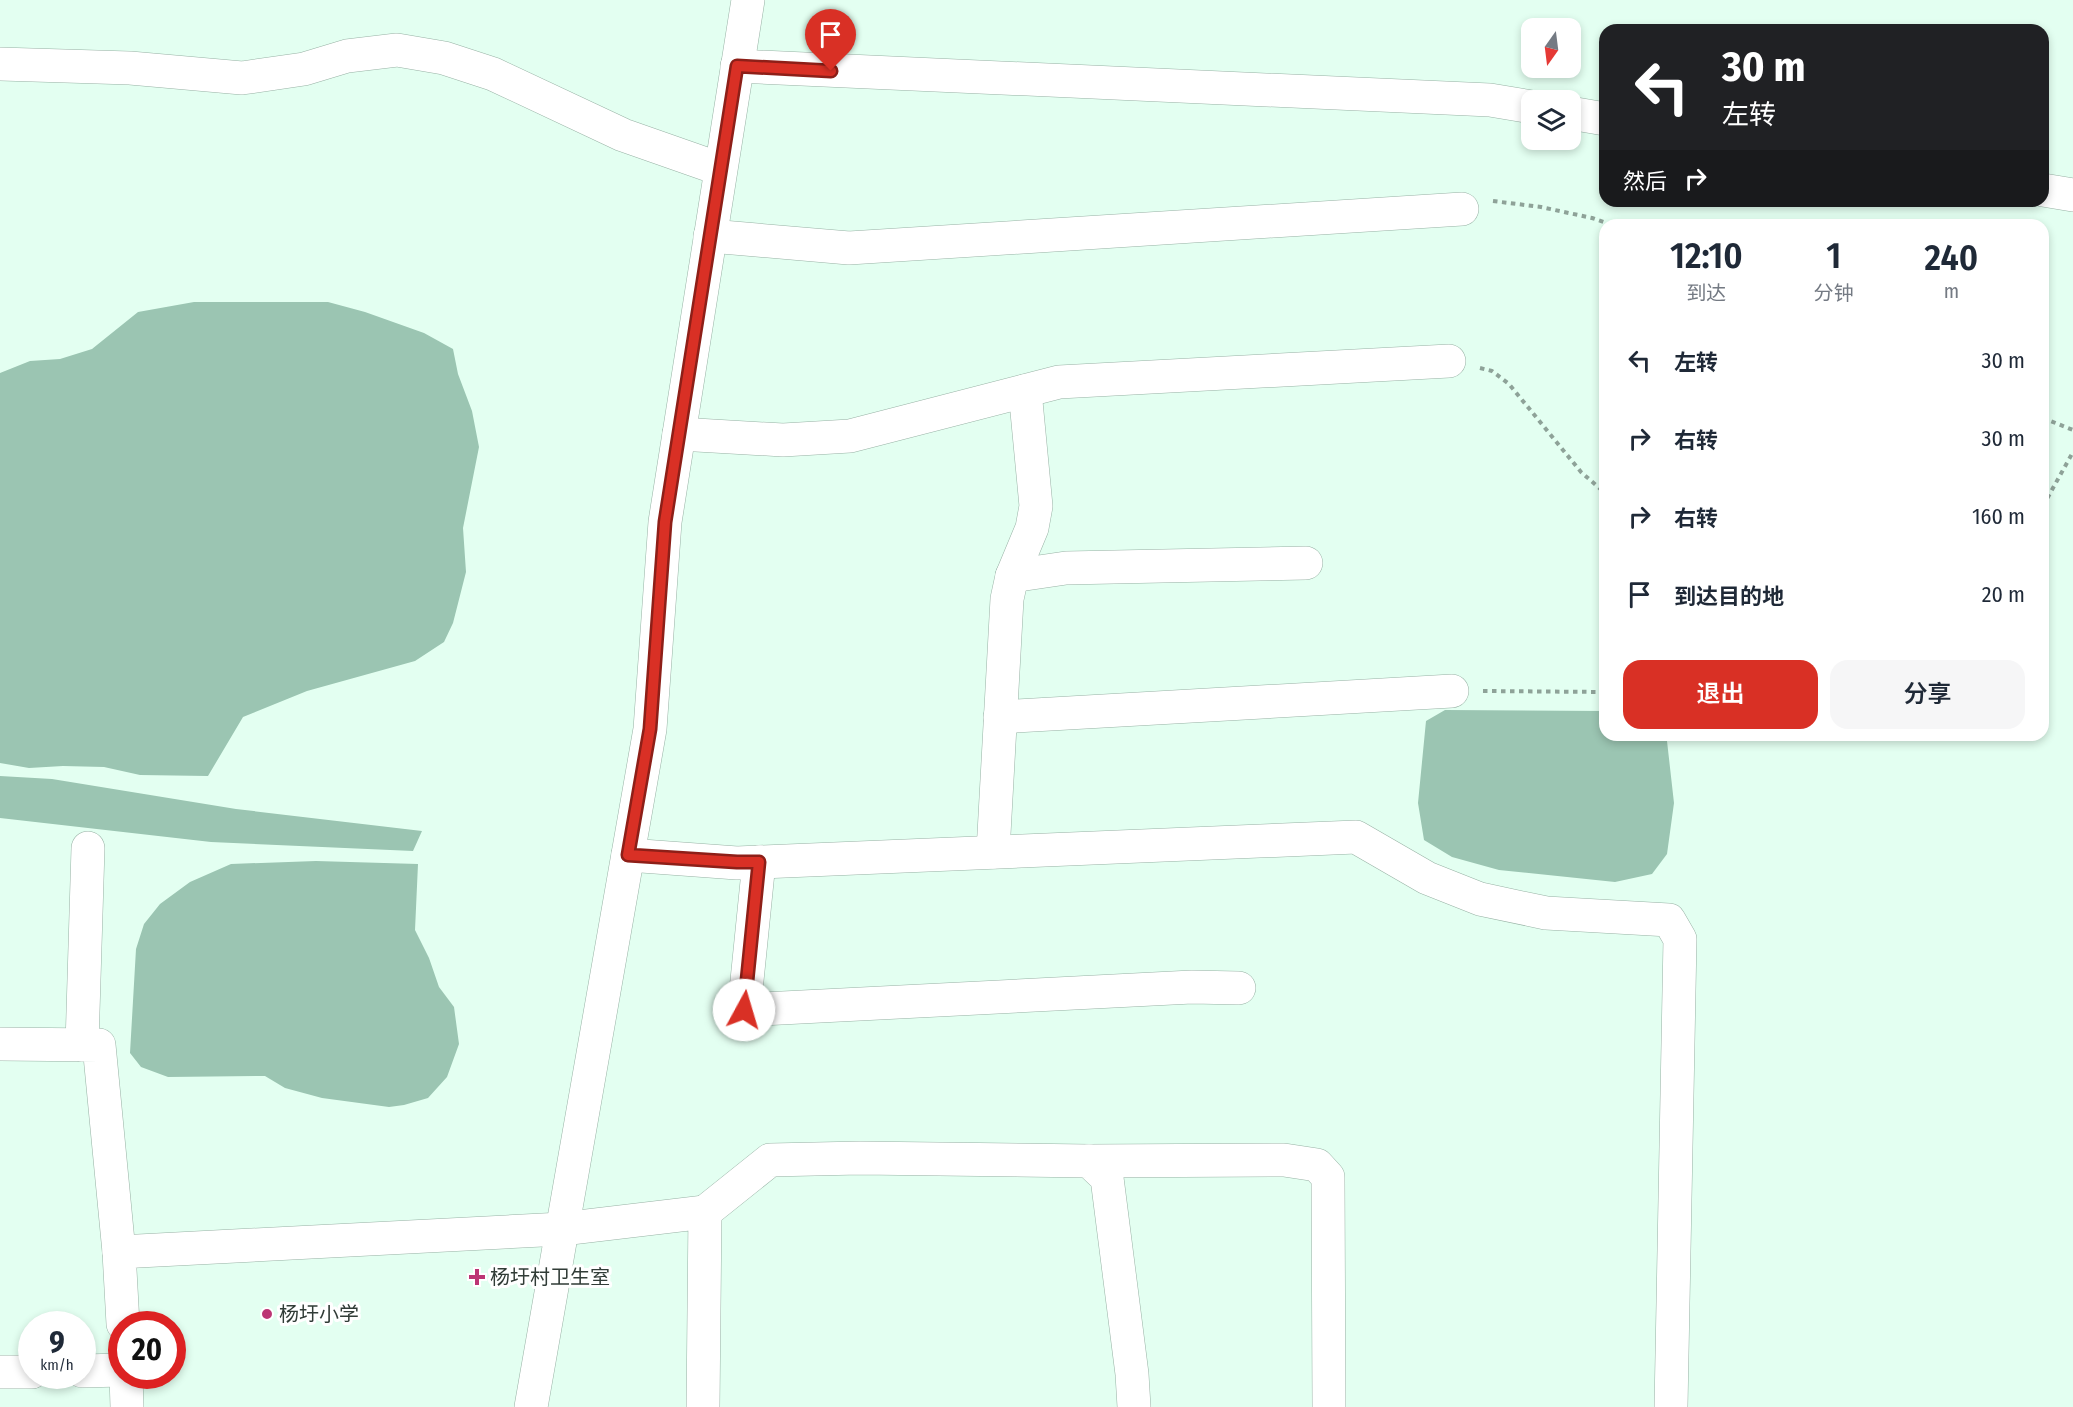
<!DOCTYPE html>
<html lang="zh">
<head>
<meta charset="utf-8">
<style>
	:root { --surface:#fff; --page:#f6f6f7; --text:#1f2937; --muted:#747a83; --accent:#d93025 }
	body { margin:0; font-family:"Fira Sans Condensed","Noto Sans SC",sans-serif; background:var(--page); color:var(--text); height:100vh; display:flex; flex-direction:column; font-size:22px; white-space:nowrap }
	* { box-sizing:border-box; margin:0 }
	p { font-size:20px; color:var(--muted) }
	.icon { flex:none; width:33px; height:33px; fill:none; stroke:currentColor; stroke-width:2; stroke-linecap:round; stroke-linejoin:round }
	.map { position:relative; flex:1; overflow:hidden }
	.drawer { position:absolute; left:1599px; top:219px; width:450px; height:522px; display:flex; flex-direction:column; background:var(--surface); border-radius:18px; box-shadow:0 3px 9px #0003 }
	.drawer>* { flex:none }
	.top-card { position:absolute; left:1599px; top:24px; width:450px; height:183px; border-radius:18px; box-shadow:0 3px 9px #0003; background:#202124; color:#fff; overflow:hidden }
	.needle { width:39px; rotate:194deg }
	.tools { position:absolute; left:1521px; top:18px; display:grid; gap:12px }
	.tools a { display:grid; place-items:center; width:60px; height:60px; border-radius:12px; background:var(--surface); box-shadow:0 3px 9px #0003; font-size:30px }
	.speed { position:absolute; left:18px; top:1311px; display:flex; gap:12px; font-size:30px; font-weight:700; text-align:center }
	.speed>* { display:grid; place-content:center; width:78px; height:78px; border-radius:50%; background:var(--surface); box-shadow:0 3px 9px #0003; line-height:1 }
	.speed small { font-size:15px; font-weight:400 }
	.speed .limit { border:9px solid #d22; background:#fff; color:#111 }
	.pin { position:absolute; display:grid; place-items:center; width:51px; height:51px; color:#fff; margin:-62px -26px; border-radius:50% 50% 50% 0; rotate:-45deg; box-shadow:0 0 6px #0007 }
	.pin .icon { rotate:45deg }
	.me { position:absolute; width:66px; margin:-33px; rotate:6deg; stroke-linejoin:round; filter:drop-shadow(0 0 4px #0008) }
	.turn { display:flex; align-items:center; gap:21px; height:126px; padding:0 24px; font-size:27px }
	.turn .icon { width:78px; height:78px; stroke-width:2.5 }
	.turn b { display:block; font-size:42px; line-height:51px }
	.then { display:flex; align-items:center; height:57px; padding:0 24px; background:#0003; gap:12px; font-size:22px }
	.eta { display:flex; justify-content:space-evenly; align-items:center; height:102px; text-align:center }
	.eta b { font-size:36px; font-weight:600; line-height:42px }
	.cta { display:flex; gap:12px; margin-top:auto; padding:12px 24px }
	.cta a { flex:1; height:69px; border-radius:18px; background:var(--accent); color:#fff; font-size:24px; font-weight:600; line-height:69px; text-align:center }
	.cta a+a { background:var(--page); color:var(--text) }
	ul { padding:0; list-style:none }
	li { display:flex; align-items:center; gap:18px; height:78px; padding:0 24px }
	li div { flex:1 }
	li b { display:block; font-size:22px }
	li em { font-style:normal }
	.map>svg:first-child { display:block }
	.water { fill:#9bc5b2 }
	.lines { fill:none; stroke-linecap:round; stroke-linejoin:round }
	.minor-casing { stroke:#98b2a5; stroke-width:34 }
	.path { stroke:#8ea298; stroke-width:4; stroke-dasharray:4.5 4.5; stroke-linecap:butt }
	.minor { stroke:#fff; stroke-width:33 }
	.route-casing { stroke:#8d1f18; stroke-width:15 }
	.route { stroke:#d93025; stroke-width:10 }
	.poi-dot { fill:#bc3574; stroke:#fff; stroke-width:2 }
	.labels { text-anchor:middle; stroke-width:6; stroke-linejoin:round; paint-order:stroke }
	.poi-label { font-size:20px; fill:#313c37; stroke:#fff; text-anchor:start }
</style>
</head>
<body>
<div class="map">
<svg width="2073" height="1407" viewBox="0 0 2073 1407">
	<rect width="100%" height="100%" fill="#e3fff1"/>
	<g class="water">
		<polygon points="194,302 328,302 365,312 424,333 453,349 458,374 472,411 479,447 463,528 466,572 453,623 444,642 415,661 307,691 243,717 208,776 140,775 104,767 63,766 29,768 0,763 0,373 30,361 60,359 92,349 138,312"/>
		<polygon points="1445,710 1605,711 1605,735 1662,735 1667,741 1674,803 1667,854 1652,874 1615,882 1499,870 1452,857 1424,840 1418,803 1426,721"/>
		<polygon points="0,776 52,779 236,809 422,831 413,851 211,842 0,818"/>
		<polygon points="316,861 418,864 415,930 429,958 439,987 454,1007 459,1044 447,1077 428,1098 404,1105 389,1107 322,1098 285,1088 265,1076 168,1077 141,1067 130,1053 136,949 144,924 160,904 190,882 231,864"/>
	</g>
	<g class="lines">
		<g class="minor-casing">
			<g id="minor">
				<polyline points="0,64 130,68 242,78 304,69 347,56 397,50 444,58 493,74 623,135 720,169"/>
				<polyline points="737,66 1490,100 1532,107"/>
				<polyline points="1570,113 1605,119"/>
				<polyline points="2043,190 2073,195"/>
				<polyline points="710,236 849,248 1462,209"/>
				<polyline points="679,434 783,440 850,436 1059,382 1449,361"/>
				<polyline points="1012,576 1066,568 1306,563"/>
				<polyline points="1000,717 1452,691"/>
				<polyline points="993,852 1007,599 1012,576 1032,528 1036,506 1025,391"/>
				<polyline points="628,855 737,863 1356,837 1427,878 1480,899 1546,913 1669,920 1680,939 1671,1407"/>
				<polyline points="759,862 744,1010 1192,987 1239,988"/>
				<polyline points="0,1044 99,1045 119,1252"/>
				<polyline points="82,1045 88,848"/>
				<polyline points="1089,1161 1284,1160 1317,1165 1328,1177 1329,1407"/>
				<polyline points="705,1212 770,1160 860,1158 1089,1161 1107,1178 1132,1374 1134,1407"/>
				<polyline points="123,1324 119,1252 562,1229 705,1212 703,1407"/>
				<polyline points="82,1371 122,1370"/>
				<polyline points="0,1372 32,1372"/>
				<polyline points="126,1376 127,1407"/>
				<polyline points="531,1407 650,729 665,522 748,0"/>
			</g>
		</g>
		<g class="path">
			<polyline points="1493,201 1541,207 1592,218 1612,225"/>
			<polyline points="1480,368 1492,371 1509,384 1581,472 1605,493"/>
			<polyline points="2043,418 2073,430"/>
			<polyline points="2043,506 2073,452"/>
			<polyline points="1483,691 1605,692"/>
		</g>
		<use href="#minor" class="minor"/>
	</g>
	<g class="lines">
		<g class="route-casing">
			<polyline id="route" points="744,1010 759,862 737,862 628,855 650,729 665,522 737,66 831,71"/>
		</g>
		<use href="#route" class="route"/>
	</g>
	<g class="poi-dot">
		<path d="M474 1268h6v6h6v6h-6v6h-6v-6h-6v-6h6z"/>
		<circle cx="267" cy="1314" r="6"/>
	</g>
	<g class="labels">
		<g class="poi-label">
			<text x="490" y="1284">杨圩村卫生室</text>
			<text x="279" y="1321">杨圩小学</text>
		</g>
	</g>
</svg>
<div class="tools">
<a><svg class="needle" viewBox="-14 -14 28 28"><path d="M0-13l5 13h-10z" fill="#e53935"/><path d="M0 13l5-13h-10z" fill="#747a83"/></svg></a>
<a><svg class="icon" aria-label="layers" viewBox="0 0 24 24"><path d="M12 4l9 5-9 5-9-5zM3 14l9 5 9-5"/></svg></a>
</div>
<div class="speed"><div>9<small>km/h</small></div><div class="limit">20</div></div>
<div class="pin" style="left:831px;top:71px;background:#d93025"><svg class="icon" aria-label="arrive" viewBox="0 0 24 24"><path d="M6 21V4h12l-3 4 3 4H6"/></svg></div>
<svg class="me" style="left:744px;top:1010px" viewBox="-20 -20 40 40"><circle r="19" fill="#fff"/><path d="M0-13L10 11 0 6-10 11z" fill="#d93025"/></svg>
<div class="top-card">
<div class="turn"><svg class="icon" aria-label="left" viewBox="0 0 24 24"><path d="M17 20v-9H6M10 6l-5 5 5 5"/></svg><div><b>30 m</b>左转</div></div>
<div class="then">然后<svg class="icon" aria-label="right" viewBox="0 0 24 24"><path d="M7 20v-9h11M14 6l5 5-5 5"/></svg></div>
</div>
<section class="drawer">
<div class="eta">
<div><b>12:10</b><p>到达</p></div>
<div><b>1</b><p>分钟</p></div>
<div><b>240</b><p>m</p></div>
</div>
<ul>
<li><svg class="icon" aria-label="left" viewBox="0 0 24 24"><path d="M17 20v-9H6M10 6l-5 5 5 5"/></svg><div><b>左转</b></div><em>30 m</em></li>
<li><svg class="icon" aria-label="right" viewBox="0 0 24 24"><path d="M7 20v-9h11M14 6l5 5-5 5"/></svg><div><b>右转</b></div><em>30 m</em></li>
<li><svg class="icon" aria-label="right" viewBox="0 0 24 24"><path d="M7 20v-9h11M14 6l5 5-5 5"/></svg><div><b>右转</b></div><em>160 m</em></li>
<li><svg class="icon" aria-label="arrive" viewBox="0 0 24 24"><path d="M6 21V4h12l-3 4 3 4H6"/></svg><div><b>到达目的地</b></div><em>20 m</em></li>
</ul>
<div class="cta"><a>退出</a><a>分享</a></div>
</section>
</div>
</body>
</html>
